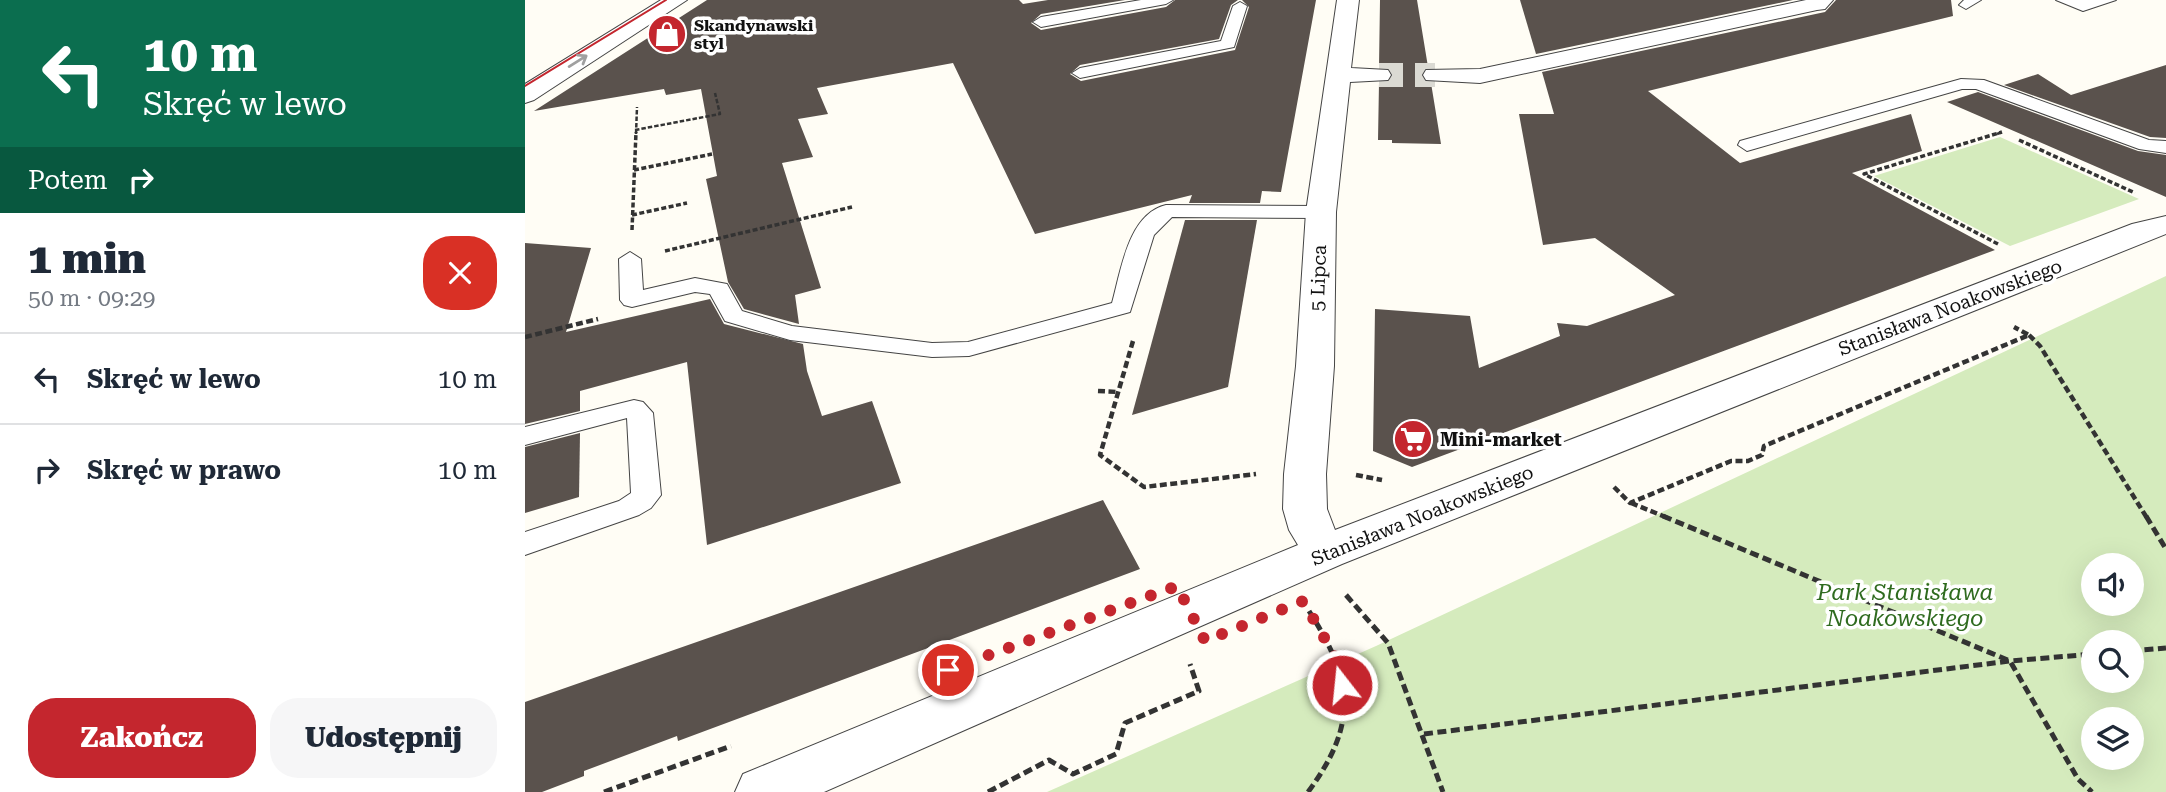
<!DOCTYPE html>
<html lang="pl">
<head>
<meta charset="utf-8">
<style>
	:root { --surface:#fff; --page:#f6f6f7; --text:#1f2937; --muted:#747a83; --line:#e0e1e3; --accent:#c4262e }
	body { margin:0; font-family:"Roboto Serif",serif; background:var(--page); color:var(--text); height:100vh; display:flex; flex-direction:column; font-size:26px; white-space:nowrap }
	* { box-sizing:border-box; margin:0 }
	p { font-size:23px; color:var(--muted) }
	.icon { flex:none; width:38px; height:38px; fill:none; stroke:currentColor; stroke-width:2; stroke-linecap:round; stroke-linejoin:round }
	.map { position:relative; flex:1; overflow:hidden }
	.side { display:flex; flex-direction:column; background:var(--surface); width:525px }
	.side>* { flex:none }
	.guide { background:#0b6e4f; color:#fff; overflow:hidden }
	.controls { position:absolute; left:1556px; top:553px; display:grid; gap:14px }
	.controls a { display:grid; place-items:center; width:63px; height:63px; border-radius:50%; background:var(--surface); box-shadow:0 7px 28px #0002; font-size:35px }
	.pin { position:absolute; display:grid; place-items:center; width:60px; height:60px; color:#fff; margin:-30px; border:4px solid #fff; border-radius:50%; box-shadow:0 2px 7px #0007 }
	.me { position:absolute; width:77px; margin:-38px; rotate:344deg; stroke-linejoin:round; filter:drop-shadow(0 0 5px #0008) }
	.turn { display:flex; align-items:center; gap:24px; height:147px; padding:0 28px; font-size:32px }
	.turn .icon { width:91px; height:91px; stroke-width:2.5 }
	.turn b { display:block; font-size:49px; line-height:60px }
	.then { display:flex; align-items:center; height:66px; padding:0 28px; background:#0003; gap:14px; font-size:26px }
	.round { display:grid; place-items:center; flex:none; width:74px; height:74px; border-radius:28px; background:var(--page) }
	.head { display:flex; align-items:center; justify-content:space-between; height:119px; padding:0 28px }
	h1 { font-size:42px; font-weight:800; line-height:52px }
	.action { display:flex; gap:14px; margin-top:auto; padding:14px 28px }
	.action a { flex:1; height:80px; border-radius:28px; background:var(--accent); color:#fff; font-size:28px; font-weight:800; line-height:80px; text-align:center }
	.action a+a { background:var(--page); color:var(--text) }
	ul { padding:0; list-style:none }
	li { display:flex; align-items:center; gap:21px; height:91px; padding:0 28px; border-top:2px solid var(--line) }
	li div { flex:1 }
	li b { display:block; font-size:26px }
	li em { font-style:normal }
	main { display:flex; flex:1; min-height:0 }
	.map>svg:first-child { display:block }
	.green { fill:#d5ebbd; fill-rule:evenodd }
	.building { fill:#5a524d }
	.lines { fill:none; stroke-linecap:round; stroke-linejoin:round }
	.minor-tunnel { stroke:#dbdad3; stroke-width:24; stroke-dasharray:24 12; stroke-linecap:butt }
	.service-casing { stroke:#444; stroke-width:2 }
	.minor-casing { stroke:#444; stroke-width:2 }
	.tertiary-casing { stroke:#444; stroke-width:2 }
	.path-far3 { stroke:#333; stroke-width:2.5; stroke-dasharray:4.5 2; stroke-linecap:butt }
	.path-far2 { stroke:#333; stroke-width:3.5; stroke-dasharray:5 2.5; stroke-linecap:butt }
	.path-far1 { stroke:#333; stroke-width:4.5; stroke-dasharray:7 3.5; stroke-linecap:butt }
	.path { stroke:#333; stroke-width:5; stroke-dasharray:9 4.5; stroke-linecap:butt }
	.service { fill:#fff; fill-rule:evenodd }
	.minor { fill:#fff; fill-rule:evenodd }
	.tertiary { fill:#fff; fill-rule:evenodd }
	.tram { stroke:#c4262e; stroke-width:2 }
	.oneway { stroke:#a0a0a0 }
	.route { stroke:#c4262e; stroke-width:12; stroke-dasharray:0 21.6 }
	.labels { text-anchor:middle; stroke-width:7; stroke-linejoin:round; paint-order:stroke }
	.far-poi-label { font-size:16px; font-weight:bold; fill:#111; stroke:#fff; text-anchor:start }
	.street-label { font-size:19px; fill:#111; stroke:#fff }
	.poi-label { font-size:19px; font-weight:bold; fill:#111; stroke:#fff; text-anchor:start }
	.near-park-label { font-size:23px; font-style:italic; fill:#2f6b1f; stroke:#fff }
</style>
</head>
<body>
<main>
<section class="side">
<div class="guide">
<div class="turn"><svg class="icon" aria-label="left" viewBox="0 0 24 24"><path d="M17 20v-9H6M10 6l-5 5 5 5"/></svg><div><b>10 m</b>Skręć w lewo</div></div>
<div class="then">Potem<svg class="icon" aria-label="right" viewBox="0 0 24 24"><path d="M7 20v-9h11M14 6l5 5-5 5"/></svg></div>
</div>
<div class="head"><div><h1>1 min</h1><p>50 m · 09:29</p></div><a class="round" style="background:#d93025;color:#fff"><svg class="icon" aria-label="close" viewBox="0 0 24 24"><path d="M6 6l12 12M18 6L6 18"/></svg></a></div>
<ul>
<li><svg class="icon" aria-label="left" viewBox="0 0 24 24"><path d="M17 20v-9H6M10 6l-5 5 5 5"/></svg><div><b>Skręć w lewo</b></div><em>10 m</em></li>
<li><svg class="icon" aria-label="right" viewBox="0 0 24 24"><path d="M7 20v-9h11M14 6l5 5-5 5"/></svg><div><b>Skręć w prawo</b></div><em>10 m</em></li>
</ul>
<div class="action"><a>Zakończ</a><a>Udostępnij</a></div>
</section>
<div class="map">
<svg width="1641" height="792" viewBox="0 0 1641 792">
	<rect width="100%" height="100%" fill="#fffdf5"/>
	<g class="green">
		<polygon points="1475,137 1614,199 1485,246 1349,176"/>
		<path d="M1641,276V792H522L851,646ZM1606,565V604H1568V565ZM1606,642V681H1568V642ZM1606,719V758H1568V719Z"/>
	</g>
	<g class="building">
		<polygon points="182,0 494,0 498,4 523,0 600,0 516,14 506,23 516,30 641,7 650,0 713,0 706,5 694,39 555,65 545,74 556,81 710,50 724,7 717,0 791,0 756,192 737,191 735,203 664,203 667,195 510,234 428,63 292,88 303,114 273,119 288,157 257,163 296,288 270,295 274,324 219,309 203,282 181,179 192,176 176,89 141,95 139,89 9,111"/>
		<polygon points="855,0 892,0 903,67 899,69 896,76 899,81 906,83 916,144 867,143 867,140 853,140 854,83 863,83 868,76 865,69 854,67"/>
		<polygon points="995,0 1268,0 1011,54"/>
		<polygon points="1311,0 1426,0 1428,16 1123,91 1215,163 1386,114 1397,151 1327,173 1470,250 887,467 848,451 850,309 945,316 954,368 1035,336 1032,323 1062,326 1150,295 1070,238 1018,245 994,114 1029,114 1017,72 1300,12"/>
		<polygon points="1641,65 1641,138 1625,137 1479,85 1513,74 1546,95"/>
		<polygon points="1453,92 1613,151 1641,155 1641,197 1422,102"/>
		<polygon points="660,220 732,220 703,387 607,415"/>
		<polygon points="0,243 66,248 41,332 185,299 199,324 278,344 282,371 297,416 347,401 376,483 182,545 162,362 55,391 55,411 0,424"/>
		<polygon points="55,433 54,497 0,513 0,447"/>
		<polygon points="578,500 615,569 153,741 152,736 59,771 59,776 17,792 0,792 0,702"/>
	</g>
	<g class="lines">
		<polyline class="minor-tunnel" points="854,75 910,75"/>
		<g class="service-casing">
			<g id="service">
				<polygon points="616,0 648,0 641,4 516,27 508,22 516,17"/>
				<polygon points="1439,0 1456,0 1441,9 1434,5"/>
				<polygon points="1531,0 1591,0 1558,11"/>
				<polygon points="715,2 722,6 709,47 555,78 547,73 555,68 696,41 708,6"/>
				<polygon points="1436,79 1459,80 1624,140 1641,141 1641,153 1614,149 1451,89 1437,89 1222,151 1213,145 1215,141"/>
				<path d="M641,205L796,206L806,212L796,218L647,217L629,235L605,312L444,356L407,357L265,340L200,321L185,294L170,292L107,307L99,305L95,300L94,259L105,252L116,259L118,290L170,278L202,284L217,311L267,326L407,343L443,342L587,303C596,271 603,214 641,205Z"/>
				<polygon points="109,400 118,402 128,413 136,495 126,508 114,515 0,555 0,532 94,501 106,493 102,418 0,445 0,427"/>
			</g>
		</g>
		<g class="minor-casing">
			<g id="minor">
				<polygon points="812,0 834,0 826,68 863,70 866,75 863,80 825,82 811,212 809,366 801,474 802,509 810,530 1607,224 1641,216 1641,234 817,564 299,792 210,792 218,774 773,545 764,530 758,509 759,474 771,366 781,212"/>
				<polygon points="1281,0 1308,0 1300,9 1292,10 955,83 901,80 898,75 901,70 955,69"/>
			</g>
		</g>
		<g class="tertiary-casing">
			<polygon id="tertiary" points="136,0 162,0 9,100 0,103 0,84"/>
		</g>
		<g class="path-far3">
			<polyline points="110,130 195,114 190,93"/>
			<polyline points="111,134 112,107"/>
			<polyline points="1472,134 1477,132"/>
		</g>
		<g class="path-far2">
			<polyline points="1494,140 1610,193"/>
			<polyline points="109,170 187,154"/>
			<polyline points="107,215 162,203"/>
			<polyline points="107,230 111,132"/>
			<polyline points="1473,244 1339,174 1477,132"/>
			<polyline points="140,251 327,207"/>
		</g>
		<g class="path-far1">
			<polyline points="1504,335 1515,346 1622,518"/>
			<polyline points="0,337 73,319"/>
			<polyline points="608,341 575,455 619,487 731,474"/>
			<polyline points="573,391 593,392"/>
			<polyline points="831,475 857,480"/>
			<polyline points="1089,487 1105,503 1206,461 1223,461 1237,455 1239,446 1504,335 1489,327"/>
			<polyline points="1106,503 1143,518"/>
		</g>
		<g class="path">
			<polyline points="1138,516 1485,661 1553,779 1567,792"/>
			<polyline points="1621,516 1641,549"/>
			<polyline points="821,595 863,643 918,792"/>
			<polyline points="1606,651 1641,648"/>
			<polyline points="899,734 1485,661 1568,654"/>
			<polyline points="79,792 206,746"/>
			<polyline points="463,792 524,760 548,774 591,754 600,723 674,691 665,664"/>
			<path d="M783,792C834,723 828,680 784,611"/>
		</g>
		<use href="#service" class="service"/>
		<use href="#minor" class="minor"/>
		<use href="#tertiary" class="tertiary"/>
		<polyline class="tram" points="0,86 141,0"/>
	</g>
	<defs><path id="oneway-shaft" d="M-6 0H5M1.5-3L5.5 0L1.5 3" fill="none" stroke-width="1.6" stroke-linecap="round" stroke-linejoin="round" transform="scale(1.75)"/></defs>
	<use class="oneway" href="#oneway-shaft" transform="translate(53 61) rotate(-32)"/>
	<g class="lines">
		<polyline class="route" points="423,670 652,586 680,641 778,601 815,665 817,685"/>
	</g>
	<defs>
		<g id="shop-disc" transform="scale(2.0125)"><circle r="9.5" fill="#c4262e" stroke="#fff"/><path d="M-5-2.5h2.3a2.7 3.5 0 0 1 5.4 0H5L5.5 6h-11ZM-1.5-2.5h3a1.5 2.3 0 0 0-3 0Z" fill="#fff"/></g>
		<g id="supermarket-disc" transform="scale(2.0125)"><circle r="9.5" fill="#c4262e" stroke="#fff"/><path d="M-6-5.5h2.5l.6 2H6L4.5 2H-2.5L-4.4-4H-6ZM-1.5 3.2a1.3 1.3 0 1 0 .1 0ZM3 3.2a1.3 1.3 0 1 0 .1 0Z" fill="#fff"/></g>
	</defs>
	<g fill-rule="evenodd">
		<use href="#shop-disc" x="142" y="34"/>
		<use href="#supermarket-disc" x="888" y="439"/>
	</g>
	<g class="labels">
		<g class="far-poi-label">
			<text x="169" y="31">Skandynawski<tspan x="169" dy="18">styl</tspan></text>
		</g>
		<g class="street-label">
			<text transform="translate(793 278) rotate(-88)" y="7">5 Lipca</text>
			<text transform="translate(1425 307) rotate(-21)" y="7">Stanisława Noakowskiego</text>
			<text transform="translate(897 515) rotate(-22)" y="7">Stanisława Noakowskiego</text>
		</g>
		<g class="poi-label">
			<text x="915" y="446">Mini-market</text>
		</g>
		<g class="near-park-label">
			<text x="1380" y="600">Park Stanisława<tspan x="1380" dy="26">Noakowskiego</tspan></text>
		</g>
	</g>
</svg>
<div class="controls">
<a><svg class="icon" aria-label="sound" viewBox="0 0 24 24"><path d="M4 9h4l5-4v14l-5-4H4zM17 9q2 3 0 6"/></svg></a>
<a><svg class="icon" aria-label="search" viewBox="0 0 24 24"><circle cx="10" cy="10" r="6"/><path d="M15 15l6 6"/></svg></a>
<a><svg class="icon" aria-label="layers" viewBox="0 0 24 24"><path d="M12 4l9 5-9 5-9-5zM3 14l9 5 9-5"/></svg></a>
</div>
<div class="pin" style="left:423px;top:670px;background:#d93025"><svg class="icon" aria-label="arrive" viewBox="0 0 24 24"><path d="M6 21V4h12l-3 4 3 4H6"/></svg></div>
<svg class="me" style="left:817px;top:685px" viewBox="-20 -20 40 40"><circle r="17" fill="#c4262e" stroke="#fff" stroke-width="3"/><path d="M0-11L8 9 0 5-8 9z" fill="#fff"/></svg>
</div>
</main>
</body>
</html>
